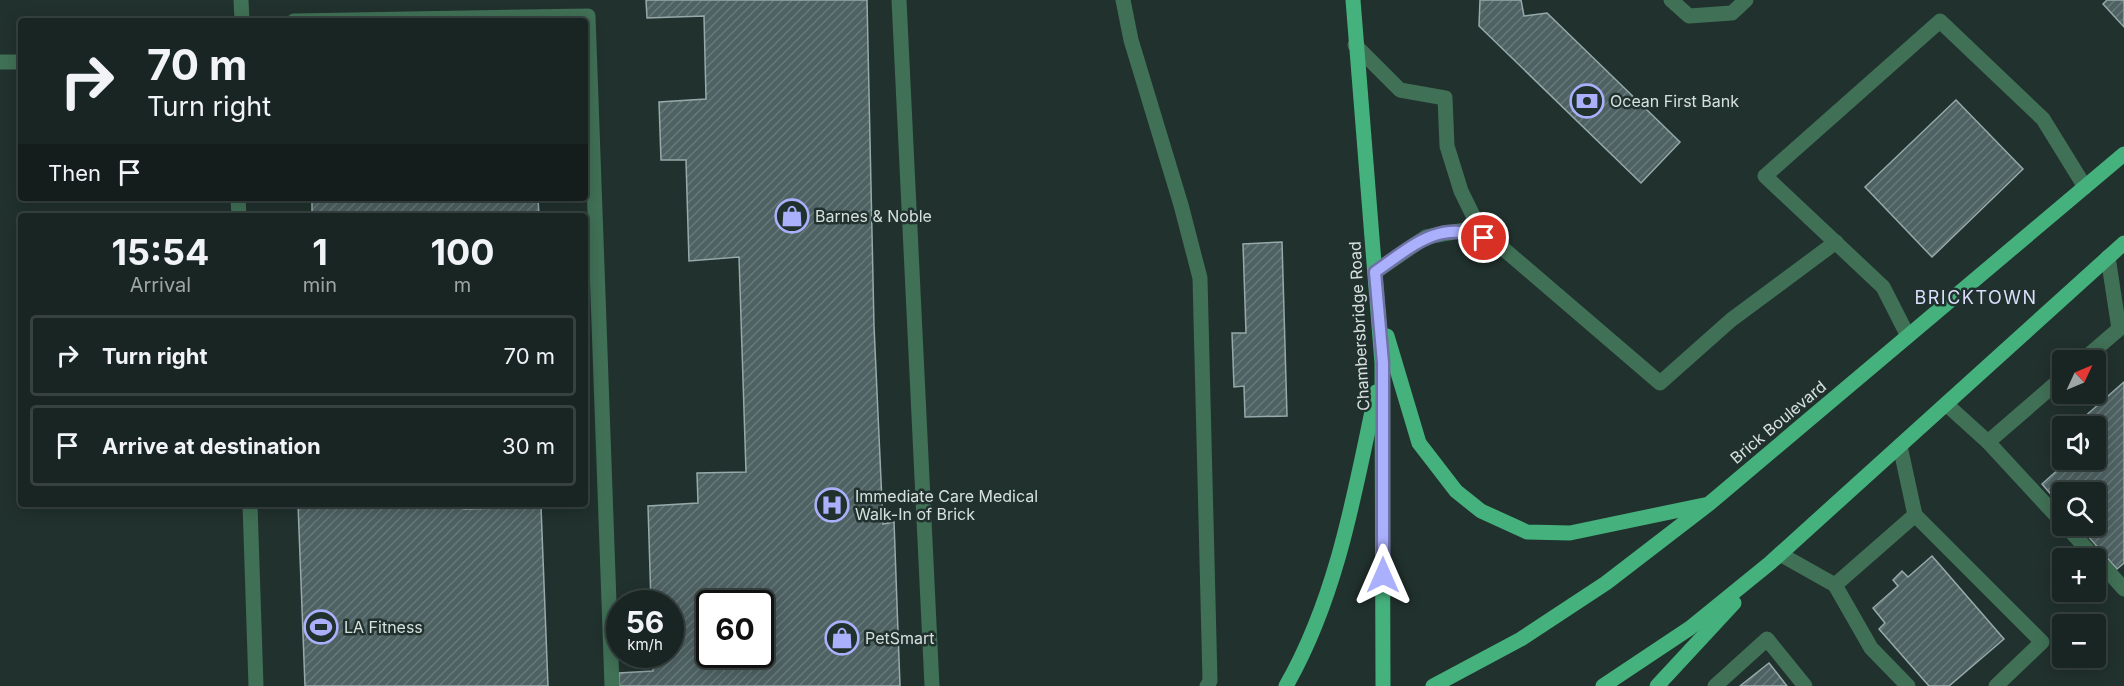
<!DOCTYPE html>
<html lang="en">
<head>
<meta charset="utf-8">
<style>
	:root { --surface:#192522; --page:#222d2a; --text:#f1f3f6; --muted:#9fa5a5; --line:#374240 }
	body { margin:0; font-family:Inter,sans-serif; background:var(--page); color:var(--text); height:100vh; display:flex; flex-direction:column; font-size:22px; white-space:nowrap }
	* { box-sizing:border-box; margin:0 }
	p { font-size:20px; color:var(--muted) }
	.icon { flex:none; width:33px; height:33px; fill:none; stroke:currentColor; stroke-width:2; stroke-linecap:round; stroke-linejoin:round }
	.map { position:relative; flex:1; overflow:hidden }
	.drawer { position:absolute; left:18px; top:213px; width:570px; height:294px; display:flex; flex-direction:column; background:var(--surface); border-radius:6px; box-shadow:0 3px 15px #0003,0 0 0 2px var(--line) }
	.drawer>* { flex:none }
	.banner { position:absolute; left:18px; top:18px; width:570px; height:183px; border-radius:6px; box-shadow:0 3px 15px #0003,0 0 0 2px var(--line); background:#192522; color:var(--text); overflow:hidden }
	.needle { width:39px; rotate:46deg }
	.controls { position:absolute; left:2052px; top:350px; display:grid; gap:12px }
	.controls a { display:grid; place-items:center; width:54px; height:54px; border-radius:6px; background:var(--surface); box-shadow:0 3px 15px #0003,0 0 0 2px var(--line); font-size:30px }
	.speed { position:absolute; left:606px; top:590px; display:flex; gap:12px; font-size:30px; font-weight:700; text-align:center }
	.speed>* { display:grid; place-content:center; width:78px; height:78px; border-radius:50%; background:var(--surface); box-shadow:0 3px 15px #0003,0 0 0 2px var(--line); line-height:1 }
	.speed small { font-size:15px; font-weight:400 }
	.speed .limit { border:3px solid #111; border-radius:9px; background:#fff; color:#111 }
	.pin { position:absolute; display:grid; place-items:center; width:51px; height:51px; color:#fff; margin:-26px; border:3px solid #fff; border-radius:50%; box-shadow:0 2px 6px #0007 }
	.me { position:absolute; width:66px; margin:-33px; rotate:0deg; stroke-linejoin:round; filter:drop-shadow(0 0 4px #0008) }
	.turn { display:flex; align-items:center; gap:21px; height:126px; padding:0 30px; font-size:27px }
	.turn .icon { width:78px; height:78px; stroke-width:2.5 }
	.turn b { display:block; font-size:42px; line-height:51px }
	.then { display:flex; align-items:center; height:57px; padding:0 30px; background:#0003; gap:12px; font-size:22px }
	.eta { display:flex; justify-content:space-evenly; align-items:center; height:102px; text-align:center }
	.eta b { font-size:36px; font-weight:700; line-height:42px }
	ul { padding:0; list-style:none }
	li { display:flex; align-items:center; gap:18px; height:81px; margin:0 12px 9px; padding:0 18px; border:3px solid var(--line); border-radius:6px }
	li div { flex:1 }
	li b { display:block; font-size:22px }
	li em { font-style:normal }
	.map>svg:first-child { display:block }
	.building { fill:url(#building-hatch); stroke:#96aaab; stroke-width:1.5; fill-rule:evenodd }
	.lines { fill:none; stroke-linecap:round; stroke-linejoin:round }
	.lane { stroke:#407056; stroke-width:15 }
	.primary { stroke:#45b17d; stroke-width:15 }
	.route-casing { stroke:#6e72a3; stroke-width:15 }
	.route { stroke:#aab0fb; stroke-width:10 }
	.labels { text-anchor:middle; stroke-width:5; stroke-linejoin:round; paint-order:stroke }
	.poi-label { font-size:16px; fill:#d6e0de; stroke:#21312d; text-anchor:start }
	.street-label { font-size:16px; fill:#d6e0de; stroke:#21312d }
	.neighbourhood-label { font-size:18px; letter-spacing:1.5px; fill:#dbdefc; stroke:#21312d }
</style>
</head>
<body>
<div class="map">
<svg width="2124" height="686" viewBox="0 0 2124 686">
	<defs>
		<pattern id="building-hatch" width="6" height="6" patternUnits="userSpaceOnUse" patternTransform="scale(1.5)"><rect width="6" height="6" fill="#4f6263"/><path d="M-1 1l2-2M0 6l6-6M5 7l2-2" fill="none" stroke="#687879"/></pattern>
	</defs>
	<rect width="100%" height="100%" fill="#21312d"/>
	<g class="building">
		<path d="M646,0H867L874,326L883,524L894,522L900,686H619V673L653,671L652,654H670V603H651L648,506L698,503L697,473L746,472L739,257L689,261L686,160H661L659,102L706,99L704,16L647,18ZM710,603H760V654H710Z"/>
		<polygon points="1480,0 1521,0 1524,16 1547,13 1680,142 1641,183 1479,26"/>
		<polygon points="2107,0 2124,0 2124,27 2103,4"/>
		<polygon points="1956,100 2023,169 1932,257 1865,187"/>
		<polygon points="312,198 538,198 539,216 312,216"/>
		<polygon points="1282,242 1287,416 1245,417 1244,386 1234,387 1232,333 1246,333 1243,244"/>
		<polygon points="2124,382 2124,563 2117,569 2078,525 2096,525 2096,492 2062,492 2062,507 2042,484 2070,459 2096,459 2096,426 2074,426"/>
		<polygon points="298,504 464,504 464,509 541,507 548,686 305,686"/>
		<polygon points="1932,556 2004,639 1949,686 1929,686 1879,629 1885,623 1873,608 1898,586 1893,580 1902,571 1908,577"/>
		<polygon points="1769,663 1787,686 1740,686"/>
	</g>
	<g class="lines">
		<g class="lane">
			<polyline points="241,0 242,21"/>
			<polyline points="899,0 932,686"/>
			<polyline points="1123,0 1131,40 1181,205 1200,278 1210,681 1207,686"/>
			<polyline points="1671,0 1689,16 1732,13 1746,0"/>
			<polyline points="294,21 588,16 612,686"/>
			<polyline points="1355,45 1400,90 1445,98 1447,146 1461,191 1484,238"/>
			<polyline points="0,62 21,62"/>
			<polyline points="238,198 239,216"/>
			<polyline points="1375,272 1426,237 1465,230 1499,245 1660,383 1731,320 1836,242"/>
			<polyline points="1908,336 1883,287 1765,176 1940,21 2043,119 2085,187"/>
			<polyline points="2083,360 2119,329 2108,257"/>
			<polyline points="1946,404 1988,442 2062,378"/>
			<polyline points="1988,442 2062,522"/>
			<polyline points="250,504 256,686"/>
			<polyline points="1915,515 2042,642 1996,686"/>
			<polyline points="2065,525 2095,558"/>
			<polyline points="1780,554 1835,585 1915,515 1900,446"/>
			<polyline points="2096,558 2124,589"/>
			<polyline points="1835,585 1871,648 1908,686"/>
			<polyline points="1715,686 1767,639 1805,686"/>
		</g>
		<g class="primary">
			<polyline points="1353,0 1382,363 1383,686"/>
			<polyline points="1387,336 1419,443 1456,491 1481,511 1527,532 1570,533 1704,505"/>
			<path d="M1286,686C1337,597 1355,492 1376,392"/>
			<polyline points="1433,686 1521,639 1606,583 1710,503 2124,154"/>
			<polyline points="1603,686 1690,628 1770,563 2124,243"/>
			<polyline points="1657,686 1734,603"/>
		</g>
	</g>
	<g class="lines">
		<g class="route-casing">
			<path id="route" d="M1383,575V363L1375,272C1411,247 1439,219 1484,238"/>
		</g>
		<use href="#route" class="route"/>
	</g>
	<defs>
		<g id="bank-ring" transform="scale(1.725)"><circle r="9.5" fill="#21312d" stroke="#aab0fb" stroke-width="1.5"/><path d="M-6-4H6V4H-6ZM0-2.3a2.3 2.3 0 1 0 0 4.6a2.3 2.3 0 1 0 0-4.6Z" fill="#aab0fb"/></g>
		<g id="shop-ring" transform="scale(1.725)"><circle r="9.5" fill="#21312d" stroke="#aab0fb" stroke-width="1.5"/><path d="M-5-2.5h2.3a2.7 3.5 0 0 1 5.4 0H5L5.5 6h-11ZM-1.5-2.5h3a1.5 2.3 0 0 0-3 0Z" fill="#aab0fb"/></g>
		<g id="hospital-ring" transform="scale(1.725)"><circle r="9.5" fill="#21312d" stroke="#aab0fb" stroke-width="1.5"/><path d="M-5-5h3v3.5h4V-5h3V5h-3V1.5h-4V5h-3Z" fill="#aab0fb"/></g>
		<g id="stadium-ring" transform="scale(1.725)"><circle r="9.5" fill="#21312d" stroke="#aab0fb" stroke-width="1.5"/><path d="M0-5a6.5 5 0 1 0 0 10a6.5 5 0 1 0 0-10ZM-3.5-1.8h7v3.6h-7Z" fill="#aab0fb"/></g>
	</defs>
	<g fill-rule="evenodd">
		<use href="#bank-ring" x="1587" y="101"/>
		<use href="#shop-ring" x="792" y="216"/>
		<use href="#hospital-ring" x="832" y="505"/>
		<use href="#stadium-ring" x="321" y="627"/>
		<use href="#shop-ring" x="842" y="638"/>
	</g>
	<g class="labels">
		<g class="poi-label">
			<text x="1610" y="107">Ocean First Bank</text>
			<text x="815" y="222">Barnes &amp; Noble</text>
			<text x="855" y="502">Immediate Care Medical<tspan x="855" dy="18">Walk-In of Brick</tspan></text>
			<text x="344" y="633">LA Fitness</text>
			<text x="865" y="644">PetSmart</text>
		</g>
		<g class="street-label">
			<text transform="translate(1359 326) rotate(-93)" y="6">Chambersbridge Road</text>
			<text transform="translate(1778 422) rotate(-40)" y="6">Brick Boulevard</text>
		</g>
		<g class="neighbourhood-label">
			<text x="1976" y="304">BRICKTOWN</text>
		</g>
	</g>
</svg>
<div class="controls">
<a><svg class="needle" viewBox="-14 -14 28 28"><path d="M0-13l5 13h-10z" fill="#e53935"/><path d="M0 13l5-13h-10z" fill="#9fa5a5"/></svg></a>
<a><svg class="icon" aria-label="sound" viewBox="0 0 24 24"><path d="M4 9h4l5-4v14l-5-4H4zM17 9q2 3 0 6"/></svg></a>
<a><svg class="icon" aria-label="search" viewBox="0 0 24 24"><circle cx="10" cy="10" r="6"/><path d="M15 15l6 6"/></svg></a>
<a>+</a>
<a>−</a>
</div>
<div class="speed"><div>56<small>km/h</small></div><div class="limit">60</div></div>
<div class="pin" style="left:1484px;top:238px;background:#d93025"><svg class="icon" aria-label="arrive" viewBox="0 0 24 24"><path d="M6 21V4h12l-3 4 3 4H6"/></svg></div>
<svg class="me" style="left:1383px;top:575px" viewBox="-20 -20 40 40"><path d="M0-17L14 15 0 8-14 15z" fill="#aab0fb" stroke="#fff" stroke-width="4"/></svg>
<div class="banner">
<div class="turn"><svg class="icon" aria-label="right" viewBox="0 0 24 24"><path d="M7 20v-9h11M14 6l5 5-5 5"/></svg><div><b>70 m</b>Turn right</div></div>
<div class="then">Then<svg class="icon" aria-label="arrive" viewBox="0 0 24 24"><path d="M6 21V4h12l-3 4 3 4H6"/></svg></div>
</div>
<section class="drawer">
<div class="eta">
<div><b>15:54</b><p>Arrival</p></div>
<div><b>1</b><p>min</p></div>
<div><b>100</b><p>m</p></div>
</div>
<ul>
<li><svg class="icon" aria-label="right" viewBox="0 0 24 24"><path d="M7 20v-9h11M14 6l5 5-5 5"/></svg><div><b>Turn right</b></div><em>70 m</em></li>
<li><svg class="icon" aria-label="arrive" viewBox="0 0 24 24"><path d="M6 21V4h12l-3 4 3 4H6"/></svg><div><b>Arrive at destination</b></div><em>30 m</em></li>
</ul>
</section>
</div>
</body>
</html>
